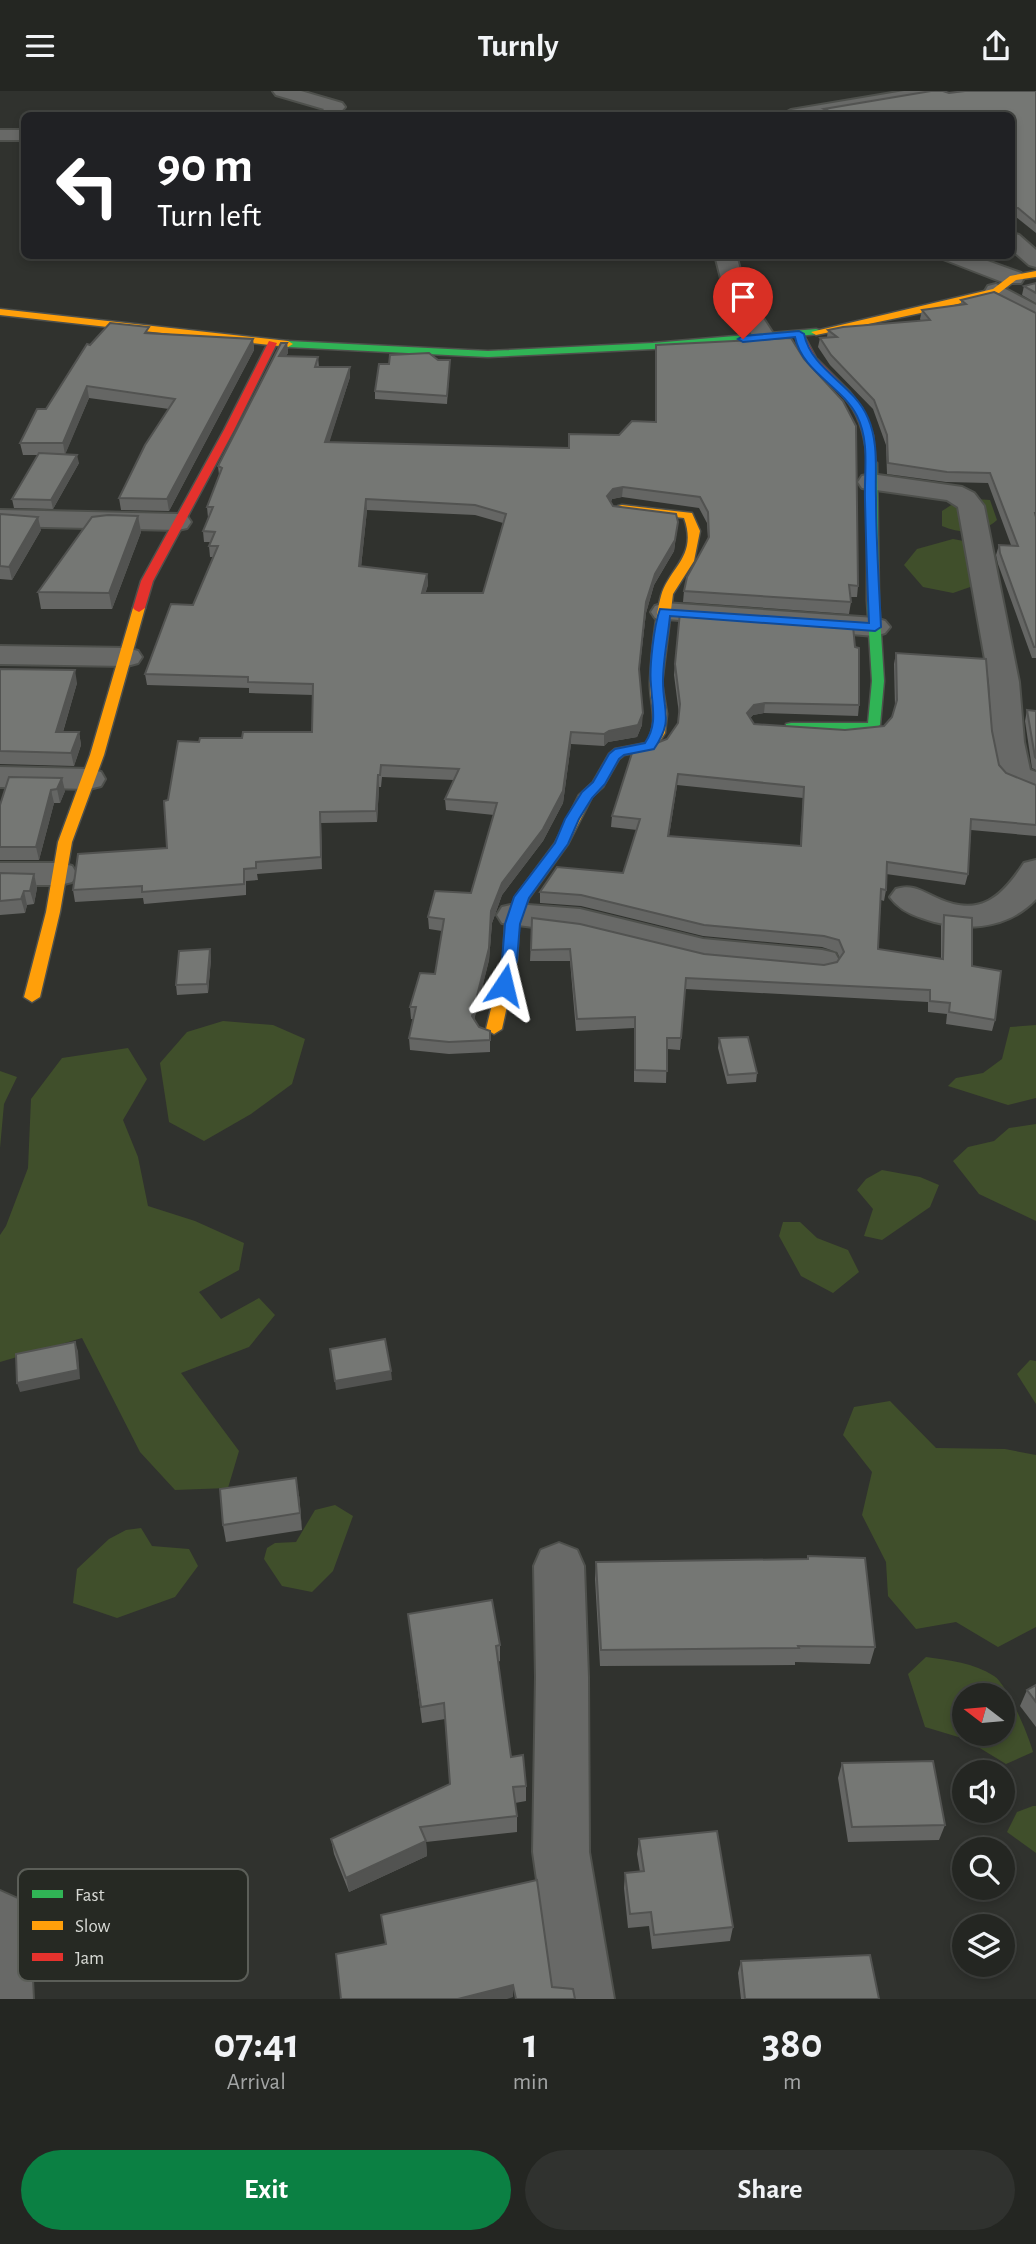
<!DOCTYPE html>
<html lang="en">
<head>
<meta charset="utf-8">
<style>
	:root { --surface:#242622; --page:#30322f; --text:#f1f3f6; --muted:#a3a5a5; --line:#414340; --accent:#0b8043 }
	body { margin:0; font-family:"Alegreya Sans",sans-serif; background:var(--page); color:var(--text); height:100vh; display:flex; flex-direction:column; font-size:26px; white-space:nowrap }
	* { box-sizing:border-box; margin:0 }
	p { font-size:23px; color:var(--muted) }
	.icon { flex:none; width:38px; height:38px; fill:none; stroke:currentColor; stroke-width:2; stroke-linecap:round; stroke-linejoin:round }
	.map { position:relative; height:1908px; overflow:hidden }
	.drawer { display:flex; flex-direction:column; background:var(--surface); flex:1 }
	.drawer>* { flex:none }
	.banner { position:absolute; left:21px; top:21px; width:994px; height:147px; border-radius:10px; box-shadow:0 4px 10px #0003,0 0 0 2px var(--line); background:#202124; color:#fff; overflow:hidden }
	.needle { width:46px; rotate:286deg }
	.buttons { position:absolute; left:952px; top:1592px; display:grid; gap:14px }
	.buttons a { display:grid; place-items:center; width:63px; height:63px; border-radius:50%; background:var(--surface); box-shadow:0 4px 10px #0003,0 0 0 2px var(--line); font-size:35px }
	.pin { position:absolute; display:grid; place-items:center; width:60px; height:60px; color:#fff; margin:-72px -30px; border-radius:50% 50% 50% 0; rotate:-45deg; box-shadow:0 0 7px #0007 }
	.pin .icon { rotate:45deg }
	.me { position:absolute; width:77px; margin:-38px; rotate:10deg; stroke-linejoin:round; filter:drop-shadow(0 0 5px #0008) }
	.turn { display:flex; align-items:center; gap:24px; height:147px; padding:0 21px; font-size:32px }
	.turn .icon { width:91px; height:91px; stroke-width:2.5 }
	.turn b { display:block; font-size:49px; line-height:60px }
	.eta { display:flex; justify-content:space-evenly; align-items:center; height:119px; text-align:center }
	.eta b { font-size:42px; font-weight:700; line-height:49px }
	.button { display:flex; gap:14px; margin-top:auto; padding:14px 21px }
	.button a { flex:1; height:80px; border-radius:42px; background:var(--accent); color:#fff; font-size:28px; font-weight:700; line-height:80px; text-align:center }
	.button a+a { background:var(--page); color:var(--text) }
	header { display:flex; justify-content:space-between; align-items:center; height:91px; padding:0 21px; background:var(--surface); font-size:32px; font-weight:700 }
	.map>svg:first-child { display:block }
	.green { fill:#404f2b; fill-rule:evenodd }
	.lines { fill:none; stroke-linecap:round; stroke-linejoin:round }
	.street-casing { stroke:#4e504c; stroke-width:4 }
	.fast-casing { stroke:#4e504c; stroke-width:3 }
	.slow-casing { stroke:#4e504c; stroke-width:3 }
	.jam-casing { stroke:#4e504c; stroke-width:3 }
	.street { fill:#686967; fill-rule:evenodd }
	.fast { fill:#30b455; fill-rule:evenodd }
	.slow { fill:#ff9f0a; fill-rule:evenodd }
	.jam { fill:#e5322d; fill-rule:evenodd }
	.wall { fill:#656664; fill-rule:evenodd }
	.shaded-wall { fill:#525351 }
	.building { fill:#757774; stroke:#525351; stroke-width:2; fill-rule:evenodd }
	.route { fill:#1a73e8; stroke:#114b97; stroke-width:2 }
	.key { fill:#262923; stroke:#5b5e58; stroke-width:2 }
	.key-label { font-size:19px; fill:#d8dad5 }
</style>
</head>
<body>
<header><svg class="icon" aria-label="menu" viewBox="0 0 24 24"><path d="M4 6h16M4 12h16M4 18h16"/></svg>Turnly<svg class="icon" aria-label="share" viewBox="0 0 24 24"><path d="M12 15V3M7 8l5-5 5 5M5 13v7h14v-7"/></svg></header>
<div class="map">
<svg width="1036" height="1908" viewBox="0 0 1036 1908">
	<rect width="100%" height="100%" fill="#30322e"/>
	<g class="green">
		<path d="M976,408L990,409L997,429C980,444 962,443 942,435V420L956,411Z"/>
		<polygon points="953,448 969,451 973,495 953,502 923,496 904,474 917,458"/>
		<polygon points="223,930 273,934 305,948 292,993 251,1023 204,1050 169,1031 160,972 187,941"/>
		<polygon points="1036,934 1036,1007 1008,1014 948,995 956,987 983,982 1002,968 1010,936"/>
		<polygon points="128,957 147,988 123,1029 138,1066 148,1115 195,1130 244,1152 239,1179 199,1201 221,1228 259,1207 275,1224 249,1256 181,1282 239,1360 228,1397 175,1399 140,1361 82,1247 0,1271 0,1144 6,1135 28,1077 31,1008 62,967"/>
		<polygon points="0,980 17,986 4,1013 0,1057"/>
		<polygon points="1036,1033 1036,1130 979,1103 953,1070 968,1056 994,1050 1009,1037"/>
		<polygon points="882,1079 920,1086 939,1094 930,1116 882,1149 864,1145 873,1118 857,1099 866,1088"/>
		<polygon points="783,1131 800,1131 817,1147 848,1159 859,1181 833,1202 801,1185 779,1145"/>
		<polygon points="1030,1269 1036,1270 1036,1313 1017,1283"/>
		<polygon points="890,1310 936,1357 1005,1358 1036,1364 1036,1536 998,1556 956,1531 916,1538 888,1505 886,1471 862,1424 872,1381 843,1344 854,1316"/>
		<polygon points="335,1414 353,1425 333,1480 312,1501 282,1495 264,1468 267,1457 275,1452 296,1451 315,1419"/>
		<polygon points="141,1437 152,1455 189,1458 198,1475 175,1506 117,1527 73,1512 77,1478 109,1448 126,1439"/>
		<path d="M926,1566C949,1569 974,1572 994,1585C1007,1593 1029,1645 1033,1661L1006,1673L965,1648L925,1636L908,1583ZM964,1605H1003V1643H964Z"/>
		<polygon points="1033,1715 1036,1715 1036,1762 1007,1741 1017,1721"/>
	</g>
	<g class="lines">
		<g class="street-casing">
			<g id="street">
				<polygon points="273,0 301,0 342,12 345,16 338,24 319,24 324,18 276,4"/>
				<polygon points="904,0 945,0 936,5 820,24 782,24 791,19"/>
				<rect x="0" y="39" width="24" height="10"/>
				<polygon points="1012,142 1019,144 1036,159 1036,176 1029,174 1012,159"/>
				<polygon points="715,164 736,164 747,203 776,247 773,252 757,252 754,247 725,203"/>
				<polygon points="940,164 971,164 1021,182 1024,187 1021,192 1005,192 943,168"/>
				<polygon points="996,193 1036,214 1036,230 988,205 985,200 988,195"/>
				<polygon points="871,383 962,396 974,402 984,415 1019,591 1024,651 1030,679 1036,681 1036,703 1004,691 999,684 992,651 989,591 958,416 947,409 862,397 858,391 862,385"/>
				<polygon points="0,419 178,423 187,425 191,431 187,437 178,439 0,435"/>
				<polygon points="665,512 875,527 885,530 890,536 885,542 875,545 655,527 651,521 655,515"/>
				<polygon points="0,555 127,557 138,560 142,566 138,572 127,575 0,573"/>
				<polygon points="0,676 89,678 101,681 105,688 101,695 89,698 0,696"/>
				<path d="M1036,769V808C1006,840 961,841 922,827C909,823 898,817 890,806L896,798C913,793 921,800 937,807C980,827 1002,806 1024,772Z"/>
				<polygon points="0,772 60,772 72,775 77,783 72,791 60,794 0,794"/>
				<polygon points="515,813 580,818 703,848 822,859 835,862 840,871 835,880 822,883 703,872 580,842 502,832 497,824 502,816"/>
				<polygon points="559,1452 577,1459 584,1475 588,1586 589,1761 614,1908 554,1908 533,1761 536,1586 534,1475 541,1459"/>
				<polygon points="0,1800 20,1809 29,1829 33,1908 0,1908"/>
			</g>
		</g>
		<g class="fast-casing">
			<g id="fast">
				<polygon points="816,238 819,239 819,243 653,258 488,266 288,256 283,253 288,250 488,260 653,252"/>
				<polygon points="872,369 877,372 879,510 884,590 880,634 868,642 786,639 786,633 791,632 868,632 872,590 867,510 867,372"/>
			</g>
		</g>
		<g class="slow-casing">
			<g id="slow">
				<polygon points="1036,180 1036,186 1016,189 999,202 935,219 816,244 811,241 993,198 1010,185"/>
				<polygon points="0,218 288,250 293,253 288,256 0,224"/>
				<path d="M622,414L692,422L700,440L694,470L673,503L662,592L667,623L665,642L655,658L624,664L619,668L603,696L592,706L568,753L529,807L519,833L517,869L502,938L494,943L486,938L503,869L505,833L515,806L555,752L579,704L593,691L609,663L615,658L646,652C660,631 649,613 650,590C651,568 655,526 661,505C669,476 698,466 684,427L618,419V415Z"/>
				<polygon points="139,513 145,517 104,664 72,751 60,821 40,906 32,911 24,906 46,821 58,751 90,664 133,517"/>
			</g>
		</g>
		<g class="jam-casing">
			<g id="jam">
				<path d="M796,241H802L816,267L849,300L862,317L873,344L876,374L867,372C866,352 862,331 850,314C836,292 794,271 796,241Z"/>
				<polygon points="269,250 277,252 234,339 153,490 145,517 139,521 135,519 133,517 141,490 224,339"/>
			</g>
		</g>
		<use href="#street" class="street"/>
		<use href="#fast" class="fast"/>
		<use href="#slow" class="slow"/>
		<use href="#jam" class="jam"/>
	</g>
	<g class="wall">
		<polygon points="1036,0 1036,142 1016,126 1012,126 1012,24 823,24 824,18 949,2"/>
		<polygon points="1036,192 1036,212 1022,204 1024,195"/>
		<polygon points="961,209 1036,222 1036,567 1032,567 998,473 996,464 999,454 1011,454 988,392 946,391 887,383 886,354 873,318 830,274 818,256 820,247 827,246 828,239 921,230 920,228 922,219 961,214"/>
		<polygon points="150,242 253,248 254,259 169,420 121,419 119,407 169,318 89,307 65,363 79,372 53,418 14,417 12,408 38,364 23,364 20,352 46,318 90,254"/>
		<path d="M287,252L288,262L286,265L318,266L319,276H350V286L329,351L569,357L619,344L858,495L857,506H850L851,511L849,523L683,511L684,500L708,448L707,432L699,417L622,406L612,408L611,411L613,415L678,431L674,460L654,494L646,522L639,582L642,634L637,646L608,651L604,655L571,653L563,712L543,750L502,804L492,832L489,869L474,929L479,936L490,940V961L449,963L410,959L409,947L413,928H411L410,916L435,883L442,840L429,838L428,826L471,802L494,724L446,719L445,708L454,689L382,686L381,696H379L377,731L321,732L322,778L257,783L258,789L246,790V804L144,813L143,807L75,811L73,799L167,757L168,709L199,651L312,641L313,604L249,602V597L147,594L145,583L193,514L213,466H210L209,455L210,451H204L203,440L208,427L207,416L219,384L218,375ZM367,419L475,424L503,432L483,502H425L428,494L427,483L361,476Z"/>
		<polygon points="438,269 450,269 447,313 375,308 375,300 389,273"/>
		<polygon points="0,423 41,439 12,489 0,488"/>
		<polygon points="138,425 141,441 112,518 41,518 38,501"/>
		<path d="M680,521L859,614L858,625L764,622L753,624L750,627L754,633L845,639L884,635L892,626L895,616L894,573L896,562L992,640L999,674L1006,682L1036,694V745L971,739L968,783L965,794L886,783V799L884,810L881,809L878,858L941,868V835L944,824L972,875L995,929L992,940L946,933L947,923L928,921V911L685,898L680,959L667,958L666,992L634,991V937L576,940L570,870H530L532,827L704,863L824,874L837,871L840,867L837,861L822,856L703,845L581,815L540,812V801L623,782L637,739L611,736L612,725L678,632L679,623L674,584ZM677,694L803,707L800,755L669,745Z"/>
		<polygon points="0,578 77,592 63,641 79,641 81,654 74,675 0,673"/>
		<polygon points="1027,619 1036,620 1036,679 1032,677 1025,630"/>
		<polygon points="9,686 65,700 60,712 54,712 39,769 0,769 0,714"/>
		<polygon points="0,782 34,783 37,797 34,813 27,814 25,822 0,824"/>
		<polygon points="210,858 211,868 208,902 177,904 176,894"/>
		<polygon points="719,947 757,982 756,991 727,993 718,957"/>
		<polygon points="299,1404 302,1439 226,1451 223,1434"/>
		<polygon points="808,1465 875,1556 870,1573 795,1571 795,1574 600,1575 595,1488 596,1471 808,1468"/>
		<polygon points="408,1523 500,1554 500,1570 498,1571 511,1666 526,1695 526,1710 515,1712 517,1725 517,1741 426,1751 427,1765 349,1801 334,1763 331,1748 450,1693 445,1628 422,1632"/>
		<polygon points="1036,1594 1036,1636 1020,1615 1027,1599"/>
		<polygon points="842,1672 945,1734 939,1749 848,1751 838,1687"/>
		<polygon points="639,1748 733,1836 730,1850 652,1858 649,1835 628,1837 624,1797 625,1782 640,1781 637,1763"/>
		<polygon points="741,1870 879,1908 741,1908 738,1882"/>
	</g>
	<g class="shaded-wall">
		<polygon points="253,248 254,259 169,420 167,408"/>
		<polygon points="287,252 288,262 280,275 279,265"/>
		<polygon points="350,276 350,286 326,362 325,351"/>
		<polygon points="87,295 89,307 65,364 63,352"/>
		<polygon points="77,364 79,372 53,418 51,409"/>
		<polygon points="623,396 622,406 612,408 607,416 607,405 613,398"/>
		<polygon points="366,408 367,419 360,486 359,475"/>
		<polygon points="138,425 141,441 112,518 109,502"/>
		<polygon points="38,426 41,439 12,489 9,476"/>
		<polygon points="678,431 674,460 654,494 646,522 638,590 646,511 655,483"/>
		<polygon points="427,483 428,494 422,514 422,502"/>
		<polygon points="75,579 77,592 59,654 56,641"/>
		<polygon points="765,612 764,622 753,624 746,632 747,622 754,614"/>
		<polygon points="643,622 642,634 637,646 608,651 604,655 604,643"/>
		<polygon points="79,641 81,654 74,675 71,662"/>
		<polygon points="571,641 571,653 563,712 543,750 502,804 492,832 489,869 472,937 472,925 491,820 502,792"/>
		<polygon points="678,683 677,694 667,756 668,745"/>
		<polygon points="378,684 379,696 377,731 376,720"/>
		<polygon points="62,687 65,700 60,712 57,698"/>
		<polygon points="51,699 54,712 39,769 36,756"/>
		<polygon points="320,721 321,732 322,778 321,766"/>
		<polygon points="34,783 37,797 34,813 30,800"/>
		<polygon points="24,800 27,814 25,822 21,808"/>
		<polygon points="210,858 211,868 208,902 207,893"/>
		<polygon points="75,1251 78,1260 80,1288 20,1301 17,1292"/>
		<polygon points="391,1280 392,1289 336,1299 335,1290"/>
		<polygon points="296,1387 299,1404 302,1439 300,1422"/>
		<polygon points="426,1750 427,1765 349,1801 346,1787"/>
		<polygon points="513,1894 513,1906 507,1908 458,1908"/>
	</g>
	<g class="building">
		<polygon points="931,0 943,0 949,2 965,0 1036,0 1036,132 1018,117 1012,117 1012,24 838,24 824,18"/>
		<polygon points="1036,192 1036,202 1024,195"/>
		<polygon points="994,201 1036,222 1036,422 1035,422 1036,426 1036,556 1034,556 1000,462 999,454 1018,455 990,382 947,381 888,372 887,344 874,309 831,264 820,247 837,246 828,239 843,236 930,229 922,219 966,213 961,209"/>
		<polygon points="110,232 149,236 145,242 253,248 167,408 119,407 145,354 175,308 87,295 63,352 20,352 37,318 46,318 87,253 90,254"/>
		<path d="M791,247L804,268L843,310L856,335L858,495L849,494L851,511L684,500L687,486L709,446L708,421L700,406L623,396L613,398L607,405L613,415L676,423L678,431L675,449L655,483L646,511L639,578L643,622L638,634L609,640L604,643L571,641L563,700L543,738L502,792L491,820L489,857L472,925L479,936L490,940V949L449,951L409,947L416,916H410L420,882L435,883L444,828L428,826L435,800L471,802L497,712L445,708L459,678L381,674L380,684H378L376,720L320,721L321,766L256,771V777L244,778V793L142,801V795L73,799L78,763L167,757L164,710L168,709L178,650L199,651L200,647H242L243,641H312L313,593L248,591V586L145,583L171,513L193,514L218,455H209L215,441L203,440L213,416H207L222,377L218,375L281,252H287L279,265L318,266L315,276H350L325,351L569,357V343L619,344L632,330L656,331V254ZM366,408L475,414L506,423L483,502H422L427,483L359,475Z"/>
		<polygon points="429,262 438,269 450,269 447,305 375,300 379,273 389,273 390,264"/>
		<polygon points="39,362 77,364 51,409 12,408"/>
		<polygon points="0,423 38,426 9,476 0,475"/>
		<polygon points="108,424 138,425 109,502 38,501 92,426"/>
		<path d="M680,521L853,535L855,556L859,557V614L765,612L754,614L747,622L754,633L845,639L884,635L892,626L897,609L896,562L986,568L992,640L999,674L1006,682L1036,694V734L971,728L968,783L887,771L886,799L881,798L878,858L943,868L944,824L972,827V875L1001,880L995,929L949,921L950,912L930,910V899L686,887L681,947H667V980L635,979V926L577,928L570,858L531,859L532,827L580,833L704,863L824,874L837,871L844,861L839,849L824,845L704,834L581,804L540,801L557,776L623,782L640,728L612,725L632,662L667,648L678,632L680,613L675,573ZM678,683L804,696L801,755L668,745Z"/>
		<polygon points="0,578 75,579 56,641 79,641 71,662 0,660"/>
		<polygon points="1027,619 1036,620 1036,667 1035,666"/>
		<polygon points="9,686 62,687 57,698 51,699 36,756 0,756 0,714"/>
		<polygon points="0,782 34,783 30,800 24,800 21,808 0,810"/>
		<polygon points="210,858 207,893 176,894 179,860"/>
		<polygon points="748,946 757,982 728,984 719,947"/>
		<polygon points="385,1248 391,1280 335,1290 330,1258"/>
		<polygon points="75,1251 78,1279 17,1292 16,1263"/>
		<polygon points="296,1387 300,1422 223,1434 220,1398"/>
		<polygon points="808,1465 865,1467 875,1556 798,1555 799,1557 601,1559 596,1471 808,1468"/>
		<polygon points="492,1509 500,1554 496,1555 511,1666 523,1664 526,1695 513,1696 517,1725 420,1736 426,1750 346,1787 331,1748 450,1693 444,1612 421,1616 408,1523"/>
		<polygon points="1036,1594 1036,1611 1027,1599"/>
		<polygon points="933,1670 945,1734 852,1736 842,1672"/>
		<polygon points="717,1740 733,1836 654,1844 651,1821 630,1823 625,1782 644,1780 639,1748"/>
		<polygon points="537,1789 552,1896 573,1898 575,1908 516,1908 513,1894 458,1908 341,1908 336,1863 386,1853 381,1824"/>
		<polygon points="870,1864 879,1908 745,1908 741,1870"/>
	</g>
	<path class="route" d="M799,240L804,243C812,280 854,293 868,327C879,352 875,380 876,407C876,450 879,493 881,536L875,540L670,525C668,546 663,569 663,590C663,621 674,629 654,658L624,664L619,668L605,693L592,707L579,728L568,753L529,807L520,833L517,869L509,897H499L496,894L502,869L505,833L514,806L555,752L565,728L582,701L593,691L609,663L615,658L645,652C658,633 652,616 651,594C649,577 654,534 660,518L869,532C867,491 866,450 865,409C864,381 870,351 857,325C842,295 802,281 795,246L743,251L738,248L743,245Z"/>
	<rect x="18" y="1778" width="230" height="112" rx="10" class="key"/>
	<rect x="32" y="1799" width="31" height="8" fill="#30b455"/>
	<rect x="32" y="1830" width="31" height="9" fill="#ff9f0a"/>
	<rect x="32" y="1862" width="31" height="8" fill="#e5322d"/>
	<g class="key-label">
		<text x="75" y="1810">Fast</text>
		<text x="75" y="1841">Slow</text>
		<text x="75" y="1873">Jam</text>
	</g>
</svg>
<div class="buttons">
<a><svg class="needle" viewBox="-14 -14 28 28"><path d="M0-13l5 13h-10z" fill="#e53935"/><path d="M0 13l5-13h-10z" fill="#a3a5a5"/></svg></a>
<a><svg class="icon" aria-label="sound" viewBox="0 0 24 24"><path d="M4 9h4l5-4v14l-5-4H4zM17 9q2 3 0 6"/></svg></a>
<a><svg class="icon" aria-label="search" viewBox="0 0 24 24"><circle cx="10" cy="10" r="6"/><path d="M15 15l6 6"/></svg></a>
<a><svg class="icon" aria-label="layers" viewBox="0 0 24 24"><path d="M12 4l9 5-9 5-9-5zM3 14l9 5 9-5"/></svg></a>
</div>
<div class="pin" style="left:743px;top:248px;background:#d93025"><svg class="icon" aria-label="arrive" viewBox="0 0 24 24"><path d="M6 21V4h12l-3 4 3 4H6"/></svg></div>
<svg class="me" style="left:504px;top:894px" viewBox="-20 -20 40 40"><path d="M0-17L14 15 0 8-14 15z" fill="#1a73e8" stroke="#fff" stroke-width="4"/></svg>
<div class="banner">
<div class="turn"><svg class="icon" aria-label="left" viewBox="0 0 24 24"><path d="M17 20v-9H6M10 6l-5 5 5 5"/></svg><div><b>90 m</b>Turn left</div></div>
</div>
</div>
<section class="drawer">
<div class="eta">
<div><b>07:41</b><p>Arrival</p></div>
<div><b>1</b><p>min</p></div>
<div><b>380</b><p>m</p></div>
</div>
<div class="button"><a>Exit</a><a>Share</a></div>
</section>
</body>
</html>
